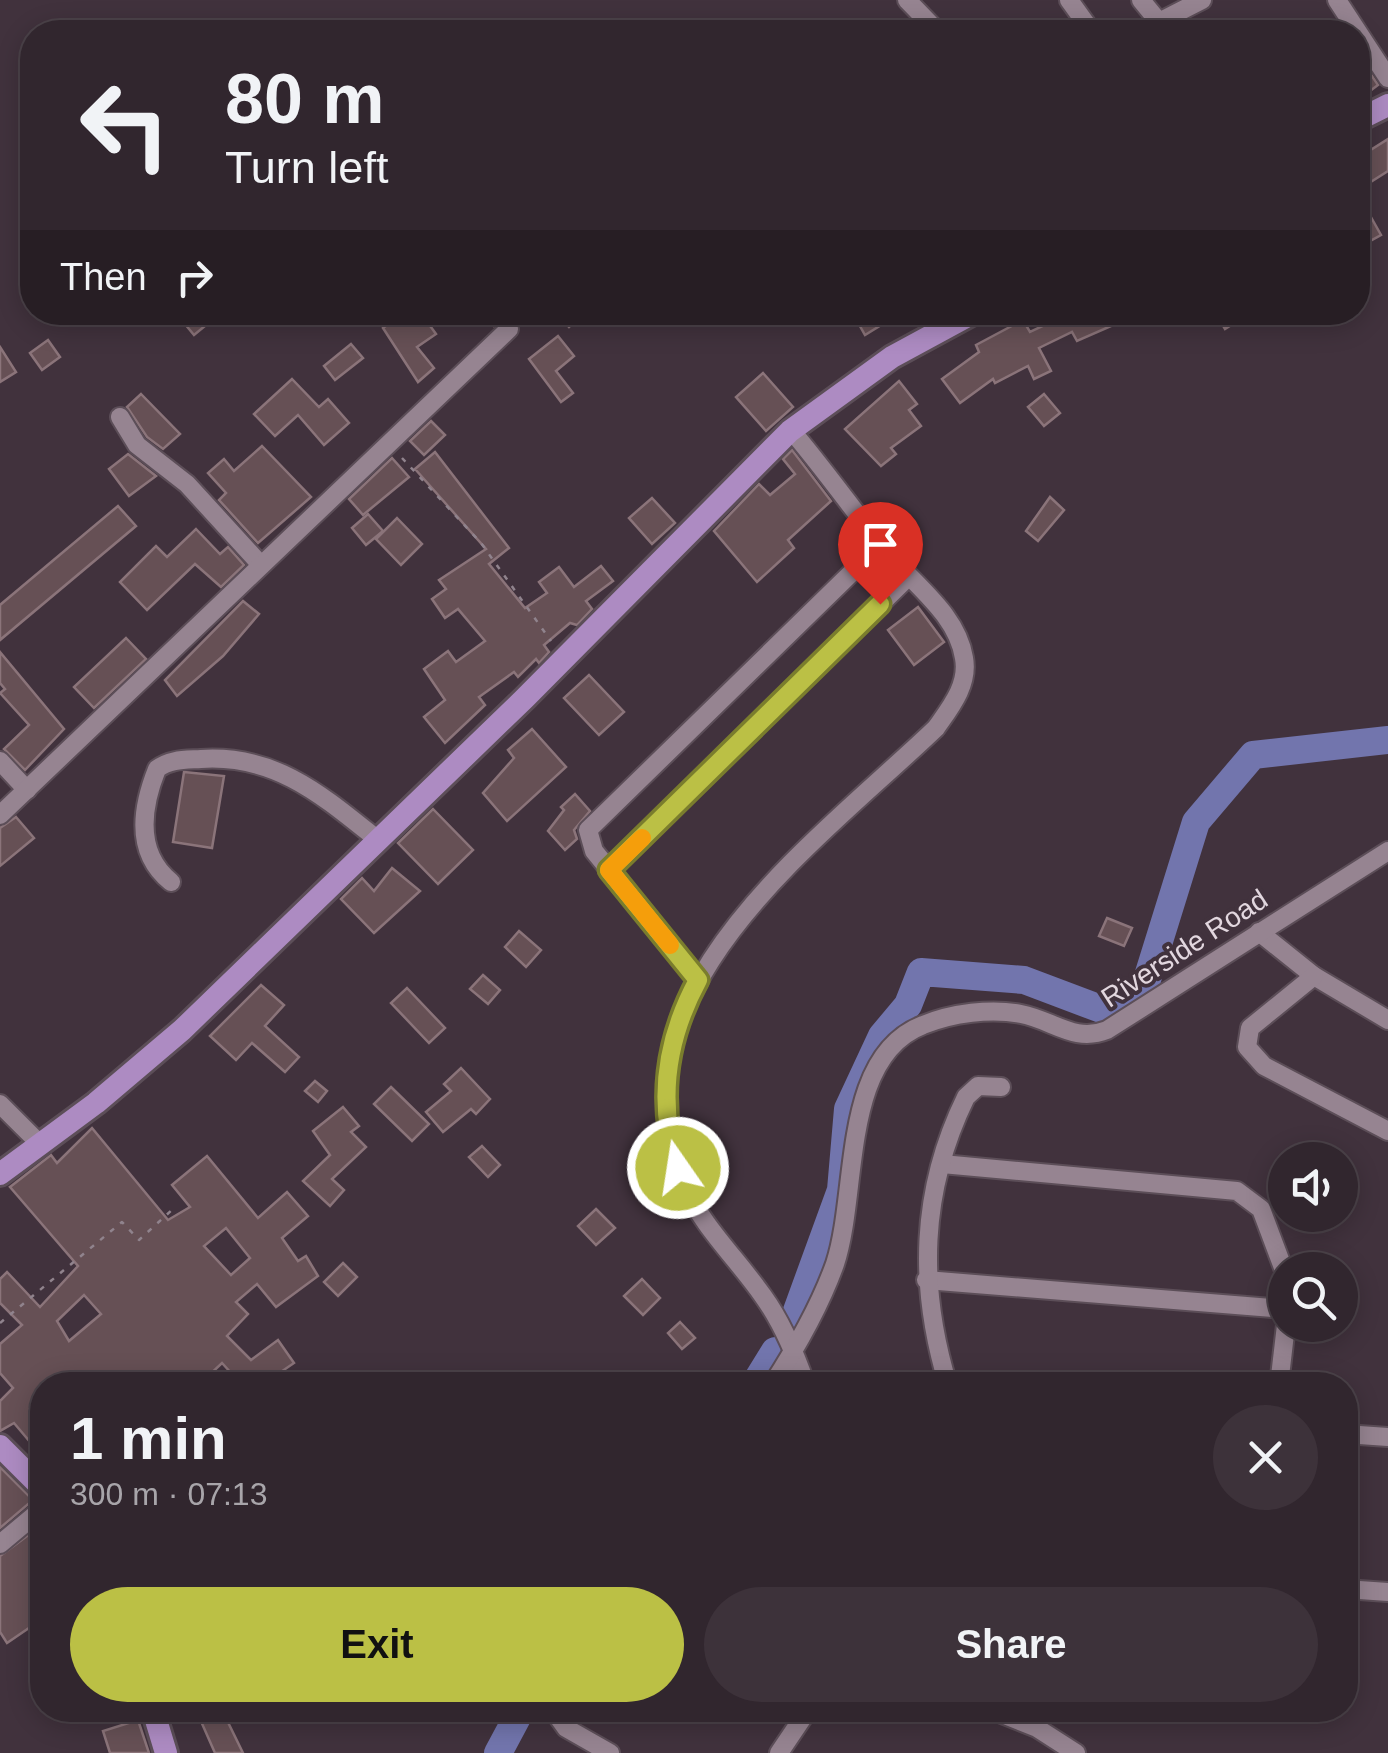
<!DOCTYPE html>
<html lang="en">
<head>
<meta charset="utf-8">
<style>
	:root { --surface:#31262e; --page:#3d323a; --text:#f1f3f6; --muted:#a8a5aa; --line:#4c434a; --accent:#bbc045 }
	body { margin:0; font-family:Helvetica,sans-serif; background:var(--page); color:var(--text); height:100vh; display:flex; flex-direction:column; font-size:38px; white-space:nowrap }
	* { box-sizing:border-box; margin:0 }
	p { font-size:32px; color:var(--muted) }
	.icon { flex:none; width:55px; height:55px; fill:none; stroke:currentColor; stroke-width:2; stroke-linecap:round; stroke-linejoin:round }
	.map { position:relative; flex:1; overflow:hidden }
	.details { position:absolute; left:30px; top:1372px; width:1328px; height:350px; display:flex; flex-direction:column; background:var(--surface); border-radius:40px; box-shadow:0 5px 25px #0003,0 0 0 2px var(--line) }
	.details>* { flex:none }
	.top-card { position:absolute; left:20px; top:20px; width:1350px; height:305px; border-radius:40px; box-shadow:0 5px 25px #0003,0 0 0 2px var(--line); background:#31262e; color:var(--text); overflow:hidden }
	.fabs { position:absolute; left:1268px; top:1142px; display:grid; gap:20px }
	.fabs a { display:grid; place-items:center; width:90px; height:90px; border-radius:50%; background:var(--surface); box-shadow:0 5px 25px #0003,0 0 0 2px var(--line); font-size:50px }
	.pin { position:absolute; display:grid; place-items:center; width:85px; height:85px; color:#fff; margin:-102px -42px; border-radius:50% 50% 50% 0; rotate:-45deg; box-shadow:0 0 10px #0007 }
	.pin .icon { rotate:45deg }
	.me { position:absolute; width:110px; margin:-55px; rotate:347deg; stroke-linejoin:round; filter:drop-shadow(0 0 8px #0008) }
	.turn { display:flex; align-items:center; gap:35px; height:210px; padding:0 40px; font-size:45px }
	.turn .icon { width:130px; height:130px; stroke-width:2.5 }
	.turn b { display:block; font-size:70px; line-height:85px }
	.then { display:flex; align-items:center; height:95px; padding:0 40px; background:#0003; gap:20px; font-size:38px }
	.round { display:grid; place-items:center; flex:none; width:105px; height:105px; border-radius:52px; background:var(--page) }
	.headline { display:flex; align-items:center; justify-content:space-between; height:170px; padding:0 40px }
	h1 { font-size:60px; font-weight:700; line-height:75px }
	.action { display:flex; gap:20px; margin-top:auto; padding:20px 40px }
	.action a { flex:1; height:115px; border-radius:60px; background:var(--accent); color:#111; font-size:40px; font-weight:700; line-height:115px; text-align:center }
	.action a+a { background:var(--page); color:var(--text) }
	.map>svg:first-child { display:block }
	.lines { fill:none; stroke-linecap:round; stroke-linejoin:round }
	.river { stroke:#7275ad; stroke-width:28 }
	.building { fill:#665055; stroke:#8b747a; stroke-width:2.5; fill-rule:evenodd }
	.minor-casing { stroke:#5c4e58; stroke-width:22 }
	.major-casing { stroke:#5c4e58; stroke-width:28 }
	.path { stroke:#90838d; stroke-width:2.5; stroke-dasharray:5 8; stroke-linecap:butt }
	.minor { stroke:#968491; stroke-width:18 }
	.major { stroke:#ad8bc2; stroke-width:22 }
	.route-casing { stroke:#7a7d2d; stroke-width:25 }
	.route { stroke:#bbc045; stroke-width:18 }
	.slow { stroke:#f59e0b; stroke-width:18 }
	.labels { text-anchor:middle; stroke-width:8; stroke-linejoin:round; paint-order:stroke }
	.street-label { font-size:28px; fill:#e2d7df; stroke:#41323d }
</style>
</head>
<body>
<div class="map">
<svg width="1388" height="1753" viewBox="0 0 1388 1753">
	<rect width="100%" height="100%" fill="#41323d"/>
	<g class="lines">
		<g class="river">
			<polyline points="794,1319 841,1190 848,1109 882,1036 908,1005 921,972 1024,980 1101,1009 1145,986 1196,822 1253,755 1388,740"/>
			<polyline points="754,1385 775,1351"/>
			<polyline points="498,1753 521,1710"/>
		</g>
	</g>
	<g class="building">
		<polygon points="1364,64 1378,85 1358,100 1358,68"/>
		<polygon points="1388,139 1388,171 1358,190 1358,158"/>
		<polygon points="1358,194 1381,235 1370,241 1366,235 1358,239"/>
		<polygon points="175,312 222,312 194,335"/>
		<polygon points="405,312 420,312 436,334 417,347 434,368 418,382 383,328"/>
		<polygon points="481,312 515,312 494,326"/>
		<polygon points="555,312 585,312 569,327"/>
		<polygon points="852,312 880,312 886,322 865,335"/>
		<polygon points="1063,312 1143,312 1077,341 1072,332 1039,348 1051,371 1034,379 1028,366 995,383 993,379 960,403 942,379 979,352 976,345 1023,320 1030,332 1064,316"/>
		<polygon points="1215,312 1252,312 1225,329"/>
		<polygon points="558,336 574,356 556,371 573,393 561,402 529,359"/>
		<polygon points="48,340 60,357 42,370 30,353"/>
		<polygon points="351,344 363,358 335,380 324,366"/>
		<polygon points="0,347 16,372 0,382"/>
		<polygon points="763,373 793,407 766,431 736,397"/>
		<polygon points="292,379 319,407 328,399 349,423 324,445 298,415 275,436 254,414"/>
		<polygon points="899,381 917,404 909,410 921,426 891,448 896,454 881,466 845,429"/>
		<polygon points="141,394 180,434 163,449 147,437 127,407"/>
		<polygon points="1044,394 1060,413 1044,426 1028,407"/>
		<polygon points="431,421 445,435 424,455 410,441"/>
		<polygon points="262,446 311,497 258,543 219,500 226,493 208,473 224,459 234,471"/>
		<polygon points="792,450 831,501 788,540 794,548 757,582 714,531 759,484 770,495 795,474 783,459"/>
		<polygon points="435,452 509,548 489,564 525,608 547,593 539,582 559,567 574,587 601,566 613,581 586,601 592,609 577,625 570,623 544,645 549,652 539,663 536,659 518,677 514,672 479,697 485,705 445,743 424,717 445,700 424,669 448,651 456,662 485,641 458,609 445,618 432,599 446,589 439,580 486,549 415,469"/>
		<polygon points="128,454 156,476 129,496 109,469"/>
		<polygon points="392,458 409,477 363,515 349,499"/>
		<polygon points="1050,497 1064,510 1038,541 1026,531"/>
		<polygon points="652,498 675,523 652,544 629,518"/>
		<polygon points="118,506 136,526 0,640 0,605"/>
		<polygon points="368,514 383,531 366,545 352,528"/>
		<polygon points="397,518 422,544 401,565 376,539"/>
		<polygon points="196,529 220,554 228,547 244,565 221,587 195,564 147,610 120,582 156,546 167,557"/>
		<polygon points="243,601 259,614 223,656 177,696 165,680"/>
		<polygon points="918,607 944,642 914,665 888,630"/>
		<polygon points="126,638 146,659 94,708 74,687"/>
		<polygon points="0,652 64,729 25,770 4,749 29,725 0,693 5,689 0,683"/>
		<polygon points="589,675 624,712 599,735 564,698"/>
		<polygon points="532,729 566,767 507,821 483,793 514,758 508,750"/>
		<polygon points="184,772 224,776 212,848 173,842"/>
		<polygon points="575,794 590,811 574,830 577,839 565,850 548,831 564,810 561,807"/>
		<polygon points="433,809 473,850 438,884 398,843"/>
		<polygon points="16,817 34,838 0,866 0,828"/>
		<polygon points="392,868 420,891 374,933 341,899 362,878 374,891"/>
		<polygon points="1107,918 1132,928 1124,946 1099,936"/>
		<polygon points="519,931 541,950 526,967 505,947"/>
		<polygon points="483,975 500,990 488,1004 470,989"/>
		<polygon points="261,985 284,1005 265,1026 299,1057 285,1072 252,1043 236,1060 210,1036"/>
		<polygon points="407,988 445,1028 429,1043 391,1003"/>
		<polygon points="461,1068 490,1099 476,1114 471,1109 443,1132 426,1112 451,1091 444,1084"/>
		<polygon points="315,1081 327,1091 318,1102 305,1091"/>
		<polygon points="391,1087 429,1124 412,1141 374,1104"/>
		<polygon points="343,1107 359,1126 351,1132 366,1147 332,1179 344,1190 330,1206 303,1181 330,1155 313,1131"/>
		<path d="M92,1128L168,1220L190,1207L172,1185L207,1156L258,1218L287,1192L308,1216L282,1238L298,1261L306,1256L318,1276L276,1307L257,1284L236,1302L248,1314L227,1336L251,1360L278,1340L294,1363L272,1378L277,1385H242L222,1363L205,1379L209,1385H182L172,1373L156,1385L151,1379L141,1385H80L76,1380L67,1385H42V1400L30,1409L42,1423V1456L14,1423L0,1431V1401L13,1388L0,1373V1344L22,1325L0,1303V1279L7,1272L40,1307L78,1266L10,1187L51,1155L57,1163ZM226,1228L250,1258L231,1275L204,1246ZM84,1295L101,1314L69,1341L57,1321Z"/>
		<polygon points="482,1146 500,1165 488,1177 469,1157"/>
		<polygon points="596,1209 615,1228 596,1245 578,1226"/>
		<polygon points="343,1263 357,1277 338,1296 324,1282"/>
		<polygon points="642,1279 660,1298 643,1315 624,1296"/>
		<polygon points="680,1322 695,1338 682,1349 668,1333"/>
		<polygon points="0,1467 33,1500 0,1528"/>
		<polygon points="42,1525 42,1619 7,1643 0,1632 0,1556"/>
		<polygon points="196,1710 222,1710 243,1753 215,1753"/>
		<polygon points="138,1720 149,1753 110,1753 103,1731"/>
	</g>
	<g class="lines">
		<g class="minor-casing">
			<g id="minor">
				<polyline points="907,0 938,32"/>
				<polyline points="1069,0 1092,32"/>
				<polyline points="1141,0 1159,22 1202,0"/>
				<polyline points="1337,0 1388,78"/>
				<polyline points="1141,32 1159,22"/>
				<polyline points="120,417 137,445 187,484 261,565"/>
				<path d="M791,430C825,470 855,513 888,553C915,586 957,614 964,658C969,685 950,708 936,728C816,843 601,994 684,1185C702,1226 738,1260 763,1296C781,1321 796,1356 806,1385"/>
				<polyline points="0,761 27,790"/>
				<polyline points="0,815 509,329"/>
				<polyline points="609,870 908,577"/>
				<path d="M171,882C135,853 141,809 157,769C170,759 185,760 201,759C276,754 323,796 378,840"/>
				<polyline points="1259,932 1314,976 1388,1020"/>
				<polyline points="1314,976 1250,1028 1247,1047 1264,1066 1388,1131"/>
				<polyline points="698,979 594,851 588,830 881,544"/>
				<polyline points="0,1104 40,1144"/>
				<polyline points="942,1164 1237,1191 1261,1209 1285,1273"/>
				<polyline points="926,1280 1285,1309"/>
				<path d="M772,1385C796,1348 820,1306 835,1264C859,1192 840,1057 923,1025C952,1013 991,1008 1021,1014C1053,1020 1074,1043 1107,1030L1388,851"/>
				<path d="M948,1385C918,1286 920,1191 966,1097L978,1086L1001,1087"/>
				<polyline points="1279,1385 1286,1325"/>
				<polyline points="1345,1434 1388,1437"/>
				<polyline points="0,1544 42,1509"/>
				<polyline points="1345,1589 1388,1592"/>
				<polyline points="553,1710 566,1728 610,1753"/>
				<polyline points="992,1710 1037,1728 1076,1753"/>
				<polyline points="779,1753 808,1710"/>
			</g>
		</g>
		<g class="major-casing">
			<g id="major">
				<polyline points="1358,120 1388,105"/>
				<polyline points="0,1174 96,1103 182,1030 525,698 790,431 892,357 975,312"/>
				<polyline points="0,1446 42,1488"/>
				<polyline points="153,1710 166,1753"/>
			</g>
		</g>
		<g class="path">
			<polyline points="402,458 481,543 551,641"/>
			<polyline points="0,1323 122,1222 139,1240 174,1208"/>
		</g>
		<use href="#minor" class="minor"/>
		<use href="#major" class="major"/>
	</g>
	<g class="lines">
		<g class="route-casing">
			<path id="route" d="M678,1168C657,1103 666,1039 698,980L609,870L880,604"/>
		</g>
		<use href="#route" class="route"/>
		<polyline class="slow" points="642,838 609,870 670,945"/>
	</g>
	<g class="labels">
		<g class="street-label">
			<text transform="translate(1184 948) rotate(-33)" y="10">Riverside Road</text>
		</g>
	</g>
</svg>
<div class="fabs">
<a><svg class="icon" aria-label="sound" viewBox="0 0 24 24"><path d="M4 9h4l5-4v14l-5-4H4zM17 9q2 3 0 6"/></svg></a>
<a><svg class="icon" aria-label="search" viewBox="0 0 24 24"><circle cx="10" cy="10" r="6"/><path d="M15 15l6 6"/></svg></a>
</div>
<div class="pin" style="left:880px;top:604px;background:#d93025"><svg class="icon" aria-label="arrive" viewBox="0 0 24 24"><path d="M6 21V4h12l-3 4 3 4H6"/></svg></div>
<svg class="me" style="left:678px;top:1168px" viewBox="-20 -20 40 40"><circle r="17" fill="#bbc045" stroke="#fff" stroke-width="3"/><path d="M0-11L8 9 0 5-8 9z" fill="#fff"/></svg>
<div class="top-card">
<div class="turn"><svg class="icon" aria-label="left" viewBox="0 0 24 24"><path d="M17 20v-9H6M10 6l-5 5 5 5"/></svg><div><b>80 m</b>Turn left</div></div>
<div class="then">Then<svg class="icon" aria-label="right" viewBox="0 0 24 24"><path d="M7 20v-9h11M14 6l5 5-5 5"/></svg></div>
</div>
<section class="details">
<div class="headline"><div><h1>1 min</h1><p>300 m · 07:13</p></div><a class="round"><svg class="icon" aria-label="close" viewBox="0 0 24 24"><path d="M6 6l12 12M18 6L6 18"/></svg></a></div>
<div class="action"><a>Exit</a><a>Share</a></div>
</section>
</div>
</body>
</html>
